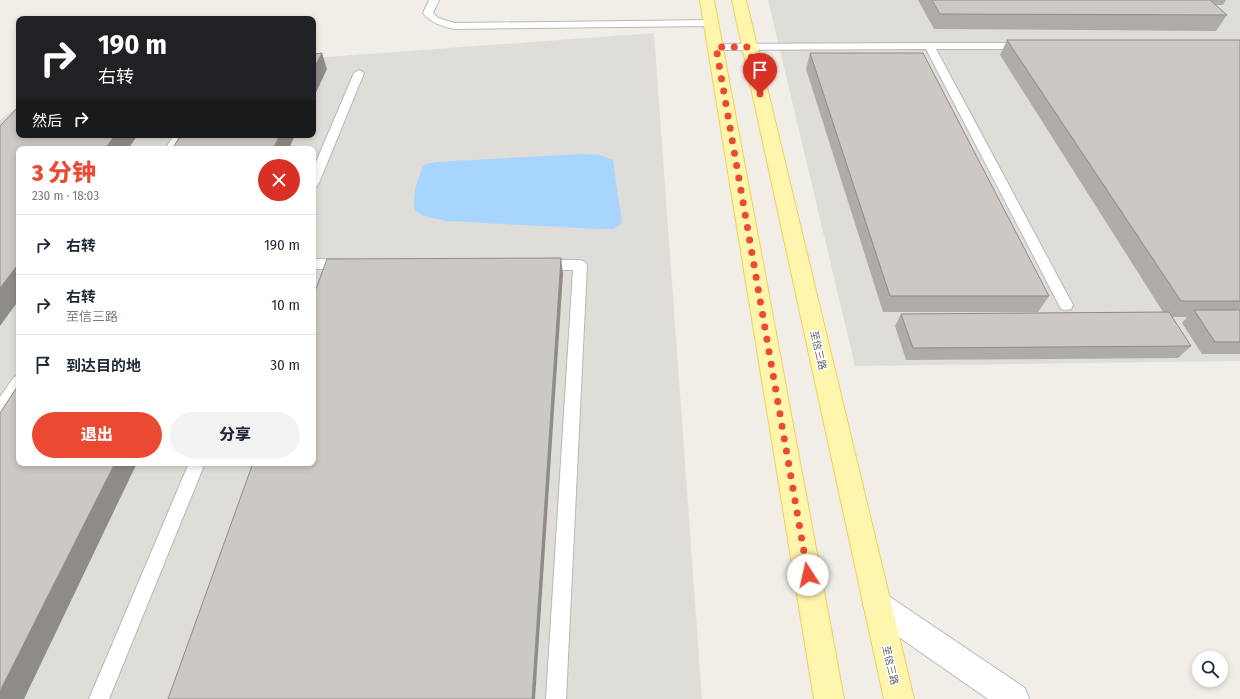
<!DOCTYPE html>
<html lang="zh">
<head>
<meta charset="utf-8">
<style>
	:root { --surface:#fff; --page:#f2f2f3; --text:#1f2937; --muted:#747a83; --line:#e0e1e3; --accent:#ea4932 }
	body { margin:0; font-family:"Fira Sans Condensed","Noto Sans SC",sans-serif; background:var(--page); color:var(--text); height:100vh; display:flex; flex-direction:column; font-size:15px; white-space:nowrap }
	* { box-sizing:border-box; margin:0 }
	p { font-size:13px; color:var(--muted) }
	.icon { flex:none; width:22px; height:22px; fill:none; stroke:currentColor; stroke-width:2; stroke-linecap:round; stroke-linejoin:round }
	.map { position:relative; flex:1; overflow:hidden }
	.drawer { position:absolute; left:16px; top:146px; width:300px; height:320px; display:flex; flex-direction:column; background:var(--surface); border-radius:8px; box-shadow:0 2px 6px #0003 }
	.drawer>* { flex:none }
	.guide { position:absolute; left:16px; top:16px; width:300px; height:122px; border-radius:8px; box-shadow:0 2px 6px #0003; background:#202124; color:#fff; overflow:hidden }
	.fabs { position:absolute; left:1192px; top:651px; display:grid; gap:8px }
	.fabs a { display:grid; place-items:center; width:36px; height:36px; border-radius:50%; background:var(--surface); box-shadow:0 2px 6px #0003; font-size:20px }
	.pin { position:absolute; display:grid; place-items:center; width:34px; height:34px; color:#fff; margin:-41px -17px; border-radius:50% 50% 50% 0; rotate:-45deg; box-shadow:0 0 4px #0007 }
	.pin .icon { rotate:45deg }
	.me { position:absolute; width:44px; margin:-22px; rotate:350deg; stroke-linejoin:round; filter:drop-shadow(0 0 3px #0008) }
	.turn { display:flex; align-items:center; gap:14px; height:84px; padding:0 16px; font-size:18px }
	.turn .icon { width:52px; height:52px; stroke-width:2.5 }
	.turn b { display:block; font-size:28px; line-height:34px }
	.then { display:flex; align-items:center; height:38px; padding:0 16px; background:#0003; gap:8px; font-size:15px }
	.round { display:grid; place-items:center; flex:none; width:42px; height:42px; border-radius:21px; background:var(--page) }
	.overview { display:flex; align-items:center; justify-content:space-between; height:68px; padding:0 16px }
	h1 { font-size:24px; font-weight:800; line-height:30px; color:var(--accent) }
	.button { display:flex; gap:8px; margin-top:auto; padding:8px 16px }
	.button a { flex:1; height:46px; border-radius:24px; background:var(--accent); color:#fff; font-size:16px; font-weight:800; line-height:46px; text-align:center }
	.button a+a { background:var(--page); color:var(--text) }
	ul { padding:0; list-style:none }
	li { display:flex; align-items:center; gap:12px; height:60px; padding:0 16px; border-top:1px solid var(--line) }
	li div { flex:1 }
	li b { display:block; font-size:15px }
	li em { font-style:normal }
	.map>svg:first-child { display:block }
	.industrial { fill:#dfddd8; fill-rule:evenodd }
	.water { fill:#a7d5ff }
	.lines { fill:none; stroke-linecap:round; stroke-linejoin:round }
	.lane-casing { stroke:#b6b8bd; stroke-width:2 }
	.secondary-casing { stroke:#b7bac0; stroke-width:2 }
	.primary-casing { stroke:#f2cf5d; stroke-width:2 }
	.lane { fill:#fff; fill-rule:evenodd }
	.secondary { fill:#fff; fill-rule:evenodd }
	.primary { fill:#fff5ac; fill-rule:evenodd }
	.wall { fill:#afaca8 }
	.shaded-wall { fill:#8f8c88 }
	.building { fill:#ccc8c3; stroke:#8f8c88 }
	.route { stroke:#ea4932; stroke-width:7; stroke-dasharray:0 12.6 }
	.labels { text-anchor:middle; stroke-width:3; stroke-linejoin:round; paint-order:stroke }
	.street-label { font-size:10px; fill:#5e6167; stroke:#fff }
</style>
</head>
<body>
<div class="map">
<svg width="1240" height="699" viewBox="0 0 1240 699">
	<rect width="100%" height="100%" fill="#f0eee6"/>
	<g class="industrial">
		<polygon points="768,0 1240,0 1240,361 855,366"/>
		<path d="M654,33L702,699H0V120L19,106V135H313V58ZM19,149H313V463H19Z"/>
	</g>
	<path class="water" d="M579,154L600,155L613,160L622,223L614,229H598L446,221L424,216L415,211C412,197 417,176 425,164L437,162Z"/>
	<g class="lines">
		<g class="lane-casing">
			<g id="lane">
				<path d="M429,0H439L433,13L438,18L455,23L711,20L716,23L711,26L454,29C442,26 431,23 423,13Z"/>
				<polygon points="929,43 1025,43 1030,46 1025,49 936,49 1073,305 1071,309 1066,310 1061,309 926,49 716,50 711,47 716,44"/>
				<polygon points="359,70 364,73 319,183 317,186 313,187 313,169 354,73"/>
				<polygon points="174,135 186,135 177,149 165,149"/>
				<polygon points="313,259 344,259 349,261 351,264 349,267 344,269 313,269"/>
				<polygon points="542,260 580,260 585,262 587,265 566,699 546,699 573,270 542,270 537,268 535,265 537,262"/>
				<polygon points="19,375 19,394 6,415 0,417 0,397 14,377"/>
				<polygon points="189,463 205,463 109,699 89,699"/>
			</g>
		</g>
		<g class="secondary-casing">
			<polygon id="secondary" points="877,591 887,595 1025,688 1029,699 988,699 867,615 863,605 867,595"/>
		</g>
		<g class="primary-casing">
			<g id="primary">
				<polygon points="700,0 714,0 844,699 814,699"/>
				<polygon points="732,0 746,0 914,699 884,699"/>
			</g>
		</g>
		<use href="#lane" class="lane"/>
		<use href="#secondary" class="secondary"/>
		<use href="#primary" class="primary"/>
	</g>
	<g class="wall">
		<polygon points="918,0 1226,0 1223,5 1215,5 1227,15 1216,31 934,29"/>
		<polygon points="1007,40 1240,40 1240,354 1202,354 1182,323 1187,317 1172,317 1191,346 1178,358 906,360 895,326 901,314 1163,312 1000,55"/>
		<polygon points="810,53 1049,296 1038,312 883,312 806,69"/>
	</g>
	<g class="shaded-wall">
		<polygon points="322,53 327,69 313,99 313,70"/>
		<polygon points="115,135 138,135 128,149 105,149"/>
		<polygon points="280,135 295,135 289,149 273,149"/>
		<polygon points="561,258 563,274 535,699 532,699"/>
		<polygon points="19,263 19,300 0,326 0,288"/>
		<polygon points="115,463 137,463 24,699 0,699 0,691"/>
	</g>
	<g class="building">
		<polygon points="932,0 1210,0 1227,15 940,14"/>
		<polygon points="1007,40 1240,40 1240,301 1181,301"/>
		<polygon points="322,53 313,70 313,54"/>
		<polygon points="810,53 923,53 1049,296 890,296"/>
		<polygon points="19,106 19,135 115,135 105,149 19,149 19,263 0,288 0,126"/>
		<polygon points="181,135 280,135 273,149 172,149"/>
		<polygon points="561,258 532,699 168,699 253,463 313,463 313,297 327,259"/>
		<polygon points="1194,310 1240,310 1240,342 1215,342"/>
		<polygon points="1169,312 1191,346 913,348 901,314"/>
		<polygon points="19,384 19,463 115,463 0,691 0,413"/>
	</g>
	<g class="lines">
		<polyline class="route" points="760,94 749,47 716,47 808,575"/>
	</g>
	<g class="labels">
		<g class="street-label">
			<text transform="translate(819 350) rotate(77)" y="4">至信三路</text>
			<text transform="translate(891 665) rotate(77)" y="4">至信三路</text>
		</g>
	</g>
</svg>
<div class="fabs">
<a><svg class="icon" aria-label="search" viewBox="0 0 24 24"><circle cx="10" cy="10" r="6"/><path d="M15 15l6 6"/></svg></a>
</div>
<div class="pin" style="left:760px;top:94px;background:#d93025"><svg class="icon" aria-label="arrive" viewBox="0 0 24 24"><path d="M6 21V4h12l-3 4 3 4H6"/></svg></div>
<svg class="me" style="left:808px;top:575px" viewBox="-20 -20 40 40"><circle r="19" fill="#fff"/><path d="M0-13L10 11 0 6-10 11z" fill="#ea4932"/></svg>
<div class="guide">
<div class="turn"><svg class="icon" aria-label="right" viewBox="0 0 24 24"><path d="M7 20v-9h11M14 6l5 5-5 5"/></svg><div><b>190 m</b>右转</div></div>
<div class="then">然后<svg class="icon" aria-label="right" viewBox="0 0 24 24"><path d="M7 20v-9h11M14 6l5 5-5 5"/></svg></div>
</div>
<section class="drawer">
<div class="overview"><div><h1>3 分钟</h1><p>230 m · 18:03</p></div><a class="round" style="background:#d93025;color:#fff"><svg class="icon" aria-label="close" viewBox="0 0 24 24"><path d="M6 6l12 12M18 6L6 18"/></svg></a></div>
<ul>
<li><svg class="icon" aria-label="right" viewBox="0 0 24 24"><path d="M7 20v-9h11M14 6l5 5-5 5"/></svg><div><b>右转</b></div><em>190 m</em></li>
<li><svg class="icon" aria-label="right" viewBox="0 0 24 24"><path d="M7 20v-9h11M14 6l5 5-5 5"/></svg><div><b>右转</b><p>至信三路</p></div><em>10 m</em></li>
<li><svg class="icon" aria-label="arrive" viewBox="0 0 24 24"><path d="M6 21V4h12l-3 4 3 4H6"/></svg><div><b>到达目的地</b></div><em>30 m</em></li>
</ul>
<div class="button"><a>退出</a><a>分享</a></div>
</section>
</div>
</body>
</html>
